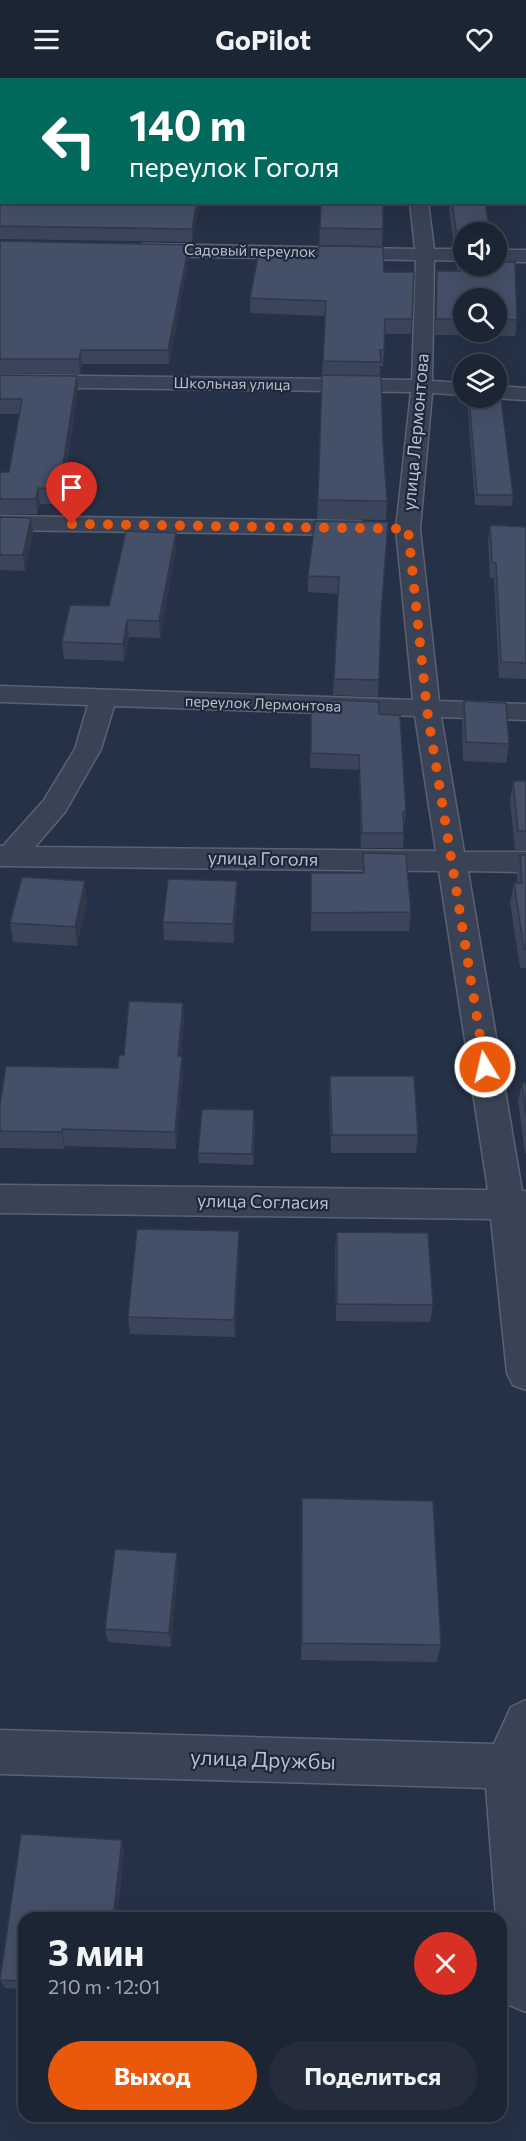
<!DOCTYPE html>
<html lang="ru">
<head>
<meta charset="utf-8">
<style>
	:root { --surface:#1c2534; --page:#252d3c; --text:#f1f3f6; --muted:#a0a5ac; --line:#3a424f; --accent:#ea580c }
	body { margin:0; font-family:Commissioner,sans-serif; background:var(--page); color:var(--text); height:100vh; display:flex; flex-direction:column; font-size:22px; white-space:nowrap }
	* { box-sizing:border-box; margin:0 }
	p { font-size:20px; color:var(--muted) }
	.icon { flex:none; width:33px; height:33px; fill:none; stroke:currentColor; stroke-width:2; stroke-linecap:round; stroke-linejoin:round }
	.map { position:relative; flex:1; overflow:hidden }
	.drawer { position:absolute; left:18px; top:1834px; width:489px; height:210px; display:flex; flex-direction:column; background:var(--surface); border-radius:18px; box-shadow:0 6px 24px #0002,0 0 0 2px var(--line) }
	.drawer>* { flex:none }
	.banner { position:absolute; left:0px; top:0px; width:526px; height:126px; box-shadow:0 6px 24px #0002,0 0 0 2px var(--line); background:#00695c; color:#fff; overflow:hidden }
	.buttons { position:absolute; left:453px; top:144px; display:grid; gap:12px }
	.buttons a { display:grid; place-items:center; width:54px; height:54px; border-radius:50%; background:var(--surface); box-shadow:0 6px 24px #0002,0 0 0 2px var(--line); font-size:30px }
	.pin { position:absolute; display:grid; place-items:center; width:51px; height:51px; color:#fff; margin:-62px -26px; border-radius:50% 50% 50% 0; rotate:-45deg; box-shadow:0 0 6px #0007 }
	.pin .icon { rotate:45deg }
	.me { position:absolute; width:66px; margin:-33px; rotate:351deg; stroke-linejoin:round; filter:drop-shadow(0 0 4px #0008) }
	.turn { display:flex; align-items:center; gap:21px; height:126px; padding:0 30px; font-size:27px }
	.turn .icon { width:78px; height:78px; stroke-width:2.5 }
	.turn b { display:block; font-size:42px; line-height:51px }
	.round { display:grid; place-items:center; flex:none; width:63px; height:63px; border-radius:32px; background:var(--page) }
	.summary { display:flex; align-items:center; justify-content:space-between; height:102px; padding:0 30px }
	h1 { font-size:36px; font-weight:700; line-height:45px }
	.primary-button { display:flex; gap:12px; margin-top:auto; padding:12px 30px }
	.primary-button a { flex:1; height:69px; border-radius:36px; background:var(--accent); color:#fff; font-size:24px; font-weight:700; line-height:69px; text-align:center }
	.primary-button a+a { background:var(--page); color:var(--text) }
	header { display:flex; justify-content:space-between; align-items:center; height:78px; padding:0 30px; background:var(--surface); font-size:27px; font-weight:700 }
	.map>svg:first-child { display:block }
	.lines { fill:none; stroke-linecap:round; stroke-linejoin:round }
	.minor-casing { stroke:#596172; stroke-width:3 }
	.minor { fill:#3a4355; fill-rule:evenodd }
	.wall { fill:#3a4559; fill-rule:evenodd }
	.shaded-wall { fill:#303849 }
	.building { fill:#445068; stroke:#303849; stroke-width:1.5 }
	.route { stroke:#ea580c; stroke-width:10; stroke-dasharray:0 18 }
	.labels { text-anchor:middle; stroke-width:4.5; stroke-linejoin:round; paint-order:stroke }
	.far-street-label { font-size:15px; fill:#b8bfce; stroke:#1f283b }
	.street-label { font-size:18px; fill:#b8bfce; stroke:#1f283b }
	.near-street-label { font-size:21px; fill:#b8bfce; stroke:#1f283b }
</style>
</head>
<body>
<header><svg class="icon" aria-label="menu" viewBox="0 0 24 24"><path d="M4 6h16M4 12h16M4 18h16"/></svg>GoPilot<svg class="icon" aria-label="heart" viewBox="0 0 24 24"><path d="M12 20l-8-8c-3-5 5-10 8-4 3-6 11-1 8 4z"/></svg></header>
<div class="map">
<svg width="526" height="2063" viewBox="0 0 526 2063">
	<rect width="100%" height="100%" fill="#253146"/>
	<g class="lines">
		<g class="minor-casing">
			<g id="minor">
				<rect x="418" y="0" width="16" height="2"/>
				<rect x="0" y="16" width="2" height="10"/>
				<rect x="525" y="73" width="1" height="10"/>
				<path d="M410,124H428L434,171H464V183L434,182L432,303L464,305V317L432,315L420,451L439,623L526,626V642L441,639L464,774H526V794L468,793L522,1113H526V1312L513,1307L507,1295L491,1141L0,1135V1107L488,1112L439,793L0,788V768H3L44,722L75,671L88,627L0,624V608L413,622L396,451L411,314L0,309V297L412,302L416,182L144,178L137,176L135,172L137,168L144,166L415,171ZM114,628L415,638L436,773L35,769L65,734L101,671Z"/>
				<rect x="496" y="172" width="30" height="12"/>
				<polygon points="496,308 526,310 526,322 493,320 496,320"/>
				<polygon points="0,438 358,443 366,445 370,450 366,455 358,457 0,452"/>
				<polygon points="526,1622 526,1934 509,1927 502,1910 501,1840 496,1840 486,1710 0,1696 0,1652 494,1666 511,1629"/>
			</g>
		</g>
		<use href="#minor" class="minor"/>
	</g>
	<g class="wall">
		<polygon points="0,117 200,124 192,164 0,161"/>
		<polygon points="321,124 383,151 382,168 319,167"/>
		<path d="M450,124H485L490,154H464V188H496V184H515L517,242L515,258L435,257L436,209L437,193H457V185L458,169H460H454L449,132ZM464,220H496V254H464Z"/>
		<polygon points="0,163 189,167 189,180 169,286 82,286 80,296 0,295"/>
		<polygon points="384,194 412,241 411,256 385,256 383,288 380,288 380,298 383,365 387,423 386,442 317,441 322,297 325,238 250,235 250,220"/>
		<polygon points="0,297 78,312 61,426 40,426 37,436 0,436 0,394 9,394 19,336 0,336"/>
		<polygon points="467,320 496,320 513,417 512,428 475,427"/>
		<polygon points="0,439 33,455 25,493 0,492"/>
		<polygon points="315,443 381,540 378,619 333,617 338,516 308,514 308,498"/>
		<polygon points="490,447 526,449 526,601 499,600 494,500 490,500 488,463"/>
		<polygon points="176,455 176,472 160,560 129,559 124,583 64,581 62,564 109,528"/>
		<polygon points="464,623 509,666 506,685 463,683 462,642"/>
		<polygon points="311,629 379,636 406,734 404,749 403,770 361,770 359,692 310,690"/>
		<polygon points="513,703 526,703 526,772 515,772 510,722"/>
		<polygon points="363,775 411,834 409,853 311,853 311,795 362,795"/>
		<polygon points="520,777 526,777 526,890 520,890 510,824 514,805 517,805 517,796"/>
		<polygon points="87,822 77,868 13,864 10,845"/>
		<polygon points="237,822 234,865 164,862 163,844"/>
		<polygon points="183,925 184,942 181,978 183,996 176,1071 65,1068 64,1071 0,1070 0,1026 118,990 124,977"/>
		<polygon points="330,998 418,1057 416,1075 331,1075 329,1016"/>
		<polygon points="522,1005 526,1005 526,1075 525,1075 518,1023"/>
		<polygon points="255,1043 253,1087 199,1085 198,1075"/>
		<polygon points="239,1153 239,1171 235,1259 130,1256 128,1239"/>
		<polygon points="337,1154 433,1227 430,1244 336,1243 335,1171"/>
		<polygon points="302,1420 441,1567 437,1584 301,1582"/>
		<polygon points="178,1489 171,1569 108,1564 105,1551"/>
		<polygon points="21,1756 122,1762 124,1773 117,1840 24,1840 24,1911 5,1910 0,1902"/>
	</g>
	<g class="shaded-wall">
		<polygon points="197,124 200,124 192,164 192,151"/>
		<polygon points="189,167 189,180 169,286 168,272"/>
		<polygon points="81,272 82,286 80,296 79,281"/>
		<polygon points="77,298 78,312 61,426 59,411"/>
		<polygon points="38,410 40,426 37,436 36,421"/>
		<polygon points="31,440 33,455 25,493 23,477"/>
		<polygon points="176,455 176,472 160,560 159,543"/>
		<polygon points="127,542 129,559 124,583 123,566"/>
		<polygon points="85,803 87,822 77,868 75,849"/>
		<polygon points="237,803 237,822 234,865 233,846"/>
		<polygon points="183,925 184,942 179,996 178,978"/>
		<polygon points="182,978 183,996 176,1071 175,1054"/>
		<polygon points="62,1051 65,1068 64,1071 62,1054"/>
		<polygon points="239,1153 239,1171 235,1259 234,1242"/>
		<polygon points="177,1475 178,1489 171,1569 169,1555"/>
		<polygon points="122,1762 124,1773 117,1840 113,1840"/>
	</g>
	<g class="building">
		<polygon points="0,117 2,117 2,124 197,124 192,151 0,148"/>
		<polygon points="321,124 383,124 383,151 320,150"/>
		<polygon points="452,124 485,124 490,154 467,154 456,153"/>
		<polygon points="0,163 189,167 168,272 81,272 79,281 0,281"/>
		<polygon points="319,168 383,169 384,194 414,194 412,241 385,241 384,272 380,272 381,284 323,283 326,223 250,220 258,178 318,178"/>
		<polygon points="464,168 464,188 496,188 496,184 515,184 517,242 496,241 496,220 464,220 464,241 436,241 437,193 460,193 458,169"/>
		<polygon points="0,297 77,298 59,411 38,410 36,421 0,421 0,394 9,394 22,321 0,321"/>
		<polygon points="322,297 381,298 383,365 387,423 318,422"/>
		<polygon points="496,311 500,312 513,417 477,417 469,320 496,320"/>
		<polygon points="0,439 31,440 23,477 0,477"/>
		<polygon points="315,443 388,444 381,537 379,602 334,601 339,499 308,498"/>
		<polygon points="490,447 526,449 526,585 501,584 496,485 492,484"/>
		<polygon points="126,453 176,455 159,543 127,542 123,566 62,564 70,527 109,528"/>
		<polygon points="332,622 379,624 379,636 400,637 406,734 403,734 404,755 362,755 359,677 311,675 311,629 332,629"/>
		<polygon points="464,623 506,625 509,666 466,664"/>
		<polygon points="513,703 526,703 526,753 518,753"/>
		<polygon points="363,775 406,776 411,834 311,835 311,795 364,795"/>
		<polygon points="520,777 526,777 526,871 524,871 514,805 522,805"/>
		<polygon points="22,799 85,803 75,849 10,845"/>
		<polygon points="168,801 237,803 233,846 163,844"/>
		<polygon points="129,923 183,925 178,978 182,978 175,1054 62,1051 62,1054 0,1053 0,1026 6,988 118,990 119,977 124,977"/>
		<polygon points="330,998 414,998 418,1057 332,1057"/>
		<polygon points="522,1005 526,1005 526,1038"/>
		<polygon points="202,1031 254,1032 252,1076 198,1075"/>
		<polygon points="137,1151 239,1153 234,1242 128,1239"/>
		<polygon points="337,1154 428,1155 433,1227 337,1226"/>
		<polygon points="302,1420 433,1423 441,1567 302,1565"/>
		<polygon points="115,1471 177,1475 169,1555 105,1551"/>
		<polygon points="21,1756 122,1762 113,1840 24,1840 24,1903 0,1902"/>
	</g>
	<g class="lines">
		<polyline class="route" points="72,446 408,451 427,632 485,989"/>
	</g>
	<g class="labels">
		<g class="far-street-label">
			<text transform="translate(250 173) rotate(1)" y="5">Садовый переулок</text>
			<text transform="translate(232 306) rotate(1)" y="5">Школьная улица</text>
			<text transform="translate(263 626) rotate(2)" y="5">переулок Лермонтова</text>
		</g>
		<g class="street-label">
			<text transform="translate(416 354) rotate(-85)" y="6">улица Лермонтова</text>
			<text transform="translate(263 781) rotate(1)" y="6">улица Гоголя</text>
			<text transform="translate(263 1124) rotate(1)" y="6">улица Согласия</text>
		</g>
		<g class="near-street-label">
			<text transform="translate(263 1682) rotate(2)" y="7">улица Дружбы</text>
		</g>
	</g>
</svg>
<div class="buttons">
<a><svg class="icon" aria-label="sound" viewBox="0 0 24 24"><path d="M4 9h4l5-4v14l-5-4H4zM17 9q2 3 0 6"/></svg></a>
<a><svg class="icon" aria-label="search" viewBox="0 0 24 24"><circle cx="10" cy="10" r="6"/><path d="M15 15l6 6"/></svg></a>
<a><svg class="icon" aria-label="layers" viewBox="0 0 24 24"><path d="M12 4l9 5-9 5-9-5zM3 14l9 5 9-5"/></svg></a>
</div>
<div class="pin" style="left:72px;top:446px;background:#d93025"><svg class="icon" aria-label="arrive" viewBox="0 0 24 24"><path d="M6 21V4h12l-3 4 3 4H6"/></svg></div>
<svg class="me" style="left:485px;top:989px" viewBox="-20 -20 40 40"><circle r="17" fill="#ea580c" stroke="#fff" stroke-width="3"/><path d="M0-11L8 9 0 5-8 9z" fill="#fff"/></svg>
<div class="banner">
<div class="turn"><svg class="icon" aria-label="left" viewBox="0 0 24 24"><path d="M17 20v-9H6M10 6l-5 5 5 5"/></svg><div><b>140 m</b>переулок Гоголя</div></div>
</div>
<section class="drawer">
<div class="summary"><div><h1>3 мин</h1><p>210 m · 12:01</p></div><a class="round" style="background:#d93025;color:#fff"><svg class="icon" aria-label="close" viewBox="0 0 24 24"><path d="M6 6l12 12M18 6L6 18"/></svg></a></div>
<div class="primary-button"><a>Выход</a><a>Поделиться</a></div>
</section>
</div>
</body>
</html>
